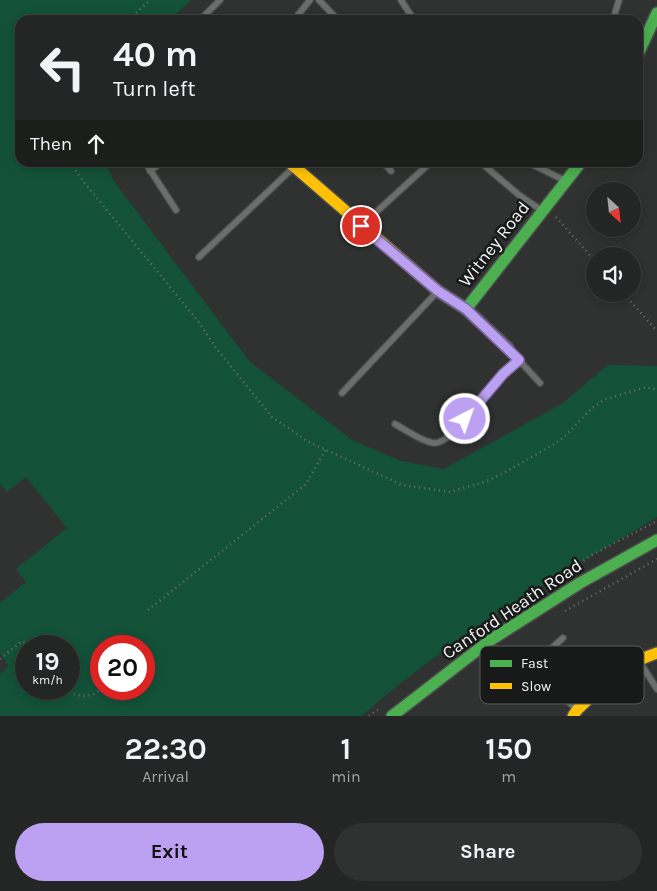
<!DOCTYPE html>
<html lang="en">
<head>
<meta charset="utf-8">
<style>
	:root { --surface:#232624; --page:#2f3231; --text:#f1f3f6; --muted:#a3a5a6; --line:#404341; --accent:#bca0f2 }
	body { margin:0; font-family:Karla,sans-serif; background:var(--page); color:var(--text); height:100vh; display:flex; flex-direction:column; font-size:19px; white-space:nowrap }
	* { box-sizing:border-box; margin:0 }
	p { font-size:16px; color:var(--muted) }
	.icon { flex:none; width:28px; height:28px; fill:none; stroke:currentColor; stroke-width:2; stroke-linecap:round; stroke-linejoin:round }
	.map { position:relative; height:716px; overflow:hidden }
	.sheet { display:flex; flex-direction:column; background:var(--surface); flex:1 }
	.sheet>* { flex:none }
	.hud { position:absolute; left:15px; top:15px; width:628px; height:152px; border-radius:15px; box-shadow:0 2px 12px #0003,0 0 0 1px var(--line); background:#232624; color:var(--text); overflow:hidden }
	.needle { width:32px; rotate:153deg }
	.buttons { position:absolute; left:586px; top:182px; display:grid; gap:10px }
	.buttons a { display:grid; place-items:center; width:55px; height:55px; border-radius:50%; background:var(--surface); box-shadow:0 2px 12px #0003,0 0 0 1px var(--line); font-size:25px }
	.speed { position:absolute; left:15px; top:635px; display:flex; gap:10px; font-size:25px; font-weight:700; text-align:center }
	.speed>* { display:grid; place-content:center; width:65px; height:65px; border-radius:50%; background:var(--surface); box-shadow:0 2px 12px #0003,0 0 0 1px var(--line); line-height:1 }
	.speed small { font-size:12px; font-weight:400 }
	.speed .limit { border:8px solid #d22; background:#fff; color:#111 }
	.pin { position:absolute; display:grid; place-items:center; width:42px; height:42px; color:#fff; margin:-21px; border:2px solid #fff; border-radius:50%; box-shadow:0 1px 5px #0007 }
	.me { position:absolute; width:55px; margin:-28px; rotate:41deg; stroke-linejoin:round; filter:drop-shadow(0 0 4px #0008) }
	.turn { display:flex; align-items:center; gap:18px; height:105px; padding:0 15px; font-size:22px }
	.turn .icon { width:65px; height:65px; stroke-width:2.5 }
	.turn b { display:block; font-size:35px; line-height:42px }
	.then { display:flex; align-items:center; height:48px; padding:0 15px; background:#0003; gap:10px; font-size:19px }
	.eta { display:flex; justify-content:space-evenly; align-items:center; height:85px; text-align:center }
	.eta b { font-size:30px; font-weight:700; line-height:35px }
	.button { display:flex; gap:10px; margin-top:auto; padding:10px 15px }
	.button a { flex:1; height:58px; border-radius:30px; background:var(--accent); color:#111; font-size:20px; font-weight:700; line-height:58px; text-align:center }
	.button a+a { background:var(--page); color:var(--text) }
	.map>svg:first-child { display:block }
	.green { fill:#135239; fill-rule:evenodd }
	.lines { fill:none; stroke-linecap:round; stroke-linejoin:round }
	.lane-casing { stroke:#4b4e4c; stroke-width:8 }
	.street-casing { stroke:#4b4e4c; stroke-width:14 }
	.fast-casing { stroke:#4b4e4c; stroke-width:14 }
	.slow-casing { stroke:#4b4e4c; stroke-width:14 }
	.path { stroke:#6e6f6f; stroke-width:2.5; stroke-dasharray:1 4; stroke-linecap:butt }
	.lane { stroke:#6b6e6c; stroke-width:5.5 }
	.street { stroke:#6b6e6c; stroke-width:11 }
	.fast { stroke:#4caf50; stroke-width:11 }
	.slow { stroke:#ffc107; stroke-width:11 }
	.route-casing { stroke:#7a689d; stroke-width:12 }
	.route { stroke:#bca0f2; stroke-width:9 }
	.labels { text-anchor:middle; stroke-width:5; stroke-linejoin:round; paint-order:stroke }
	.street-label { font-size:18px; fill:#f1f4f2; stroke:#181a19 }
	.key { fill:#181a19; stroke:#595b5a; stroke-width:1 }
	.key-label { font-size:14px; fill:#f1f4f2 }
</style>
</head>
<body>
<div class="map">
<svg width="657" height="716" viewBox="0 0 657 716">
	<rect width="100%" height="100%" fill="#2f3230"/>
	<path class="green" d="M0,0H191L170,20H20V162L106,163L113,180L250,362L352,440L401,461L444,469L563,403L608,365L657,366V517C556,578 450,636 362,716H0V674L9,666L0,654V603L26,582L16,569L67,528L26,477L7,492L0,484ZM69,646V689H26V646ZM101,646H144V689H101Z"/>
	<g class="lines">
		<g class="lane-casing">
			<g id="lane">
				<polyline points="319,0 338,20"/>
				<polyline points="401,0 414,20"/>
				<polyline points="200,20 220,0"/>
				<polyline points="294,20 310,0"/>
				<polyline points="613,20 619,0"/>
				<polyline points="145,162 176,210"/>
				<polyline points="383,162 391,171"/>
				<polyline points="480,162 519,195 541,210"/>
				<polyline points="527,162 566,181"/>
				<polyline points="150,171 162,162"/>
				<polyline points="362,225 431,162"/>
				<polyline points="199,257 294,167"/>
				<polyline points="508,348 540,383"/>
				<polyline points="342,393 438,291"/>
				<path d="M395,424C404,429 424,443 435,443C441,443 448,437 453,434L503,374L519,360"/>
				<polyline points="639,661 657,689"/>
				<polyline points="532,666 576,709"/>
				<polyline points="519,677 563,638"/>
			</g>
		</g>
		<g class="street-casing">
			<polyline id="street" points="466,309 508,348"/>
		</g>
		<g class="fast-casing">
			<g id="fast">
				<polyline points="638,54 657,13"/>
				<polyline points="455,302 466,309 581,162"/>
				<polyline points="392,716 489,641 580,583 657,540"/>
			</g>
		</g>
		<g class="slow-casing">
			<g id="slow">
				<polyline points="289,162 438,291 455,302"/>
				<path d="M573,716L577,710C602,686 623,664 657,653"/>
			</g>
		</g>
		<g class="path">
			<polyline points="129,20 150,0"/>
			<polyline points="70,162 83,181 198,321 216,348 272,417 307,441 402,485 450,492 484,482 500,475 553,445 565,436 592,408 606,399 646,387 657,390"/>
			<polyline points="556,217 595,261"/>
			<polyline points="624,294 657,331"/>
			<polyline points="555,581 590,556 657,521"/>
			<polyline points="148,610 306,484 326,449"/>
			<polyline points="565,611 657,559"/>
			<polyline points="0,659 22,641 31,646"/>
			<path d="M65,689C76,697 91,700 101,688"/>
			<polyline points="369,716 381,707"/>
		</g>
		<use href="#lane" class="lane"/>
		<use href="#street" class="street"/>
		<use href="#fast" class="fast"/>
		<use href="#slow" class="slow"/>
	</g>
	<g class="lines">
		<g class="route-casing">
			<polyline id="route" points="361,226 438,291 466,309 519,360 503,374 465,419"/>
		</g>
		<use href="#route" class="route"/>
	</g>
	<g class="labels">
		<g class="street-label">
			<text transform="translate(494 244) rotate(-52)" y="6">Witney Road</text>
			<text transform="translate(512 609) rotate(-34)" y="6">Canford Heath Road</text>
		</g>
	</g>
	<rect x="480" y="646" width="164" height="58" rx="8" class="key"/>
	<rect x="490" y="660" width="22" height="7" fill="#4caf50"/>
	<rect x="490" y="683" width="22" height="6" fill="#ffc107"/>
	<g class="key-label">
		<text x="521" y="668">Fast</text>
		<text x="521" y="691">Slow</text>
	</g>
</svg>
<div class="buttons">
<a><svg class="needle" viewBox="-14 -14 28 28"><path d="M0-13l5 13h-10z" fill="#e53935"/><path d="M0 13l5-13h-10z" fill="#a3a5a6"/></svg></a>
<a><svg class="icon" aria-label="sound" viewBox="0 0 24 24"><path d="M4 9h4l5-4v14l-5-4H4zM17 9q2 3 0 6"/></svg></a>
</div>
<div class="speed"><div>19<small>km/h</small></div><div class="limit">20</div></div>
<div class="pin" style="left:361px;top:226px;background:#d93025"><svg class="icon" aria-label="arrive" viewBox="0 0 24 24"><path d="M6 21V4h12l-3 4 3 4H6"/></svg></div>
<svg class="me" style="left:465px;top:419px" viewBox="-20 -20 40 40"><circle r="17" fill="#bca0f2" stroke="#fff" stroke-width="3"/><path d="M0-11L8 9 0 5-8 9z" fill="#fff"/></svg>
<div class="hud">
<div class="turn"><svg class="icon" aria-label="left" viewBox="0 0 24 24"><path d="M17 20v-9H6M10 6l-5 5 5 5"/></svg><div><b>40 m</b>Turn left</div></div>
<div class="then">Then<svg class="icon" aria-label="ahead" viewBox="0 0 24 24"><path d="M12 20V5M6 11l6-6 6 6"/></svg></div>
</div>
</div>
<section class="sheet">
<div class="eta">
<div><b>22:30</b><p>Arrival</p></div>
<div><b>1</b><p>min</p></div>
<div><b>150</b><p>m</p></div>
</div>
<div class="button"><a>Exit</a><a>Share</a></div>
</section>
</body>
</html>
